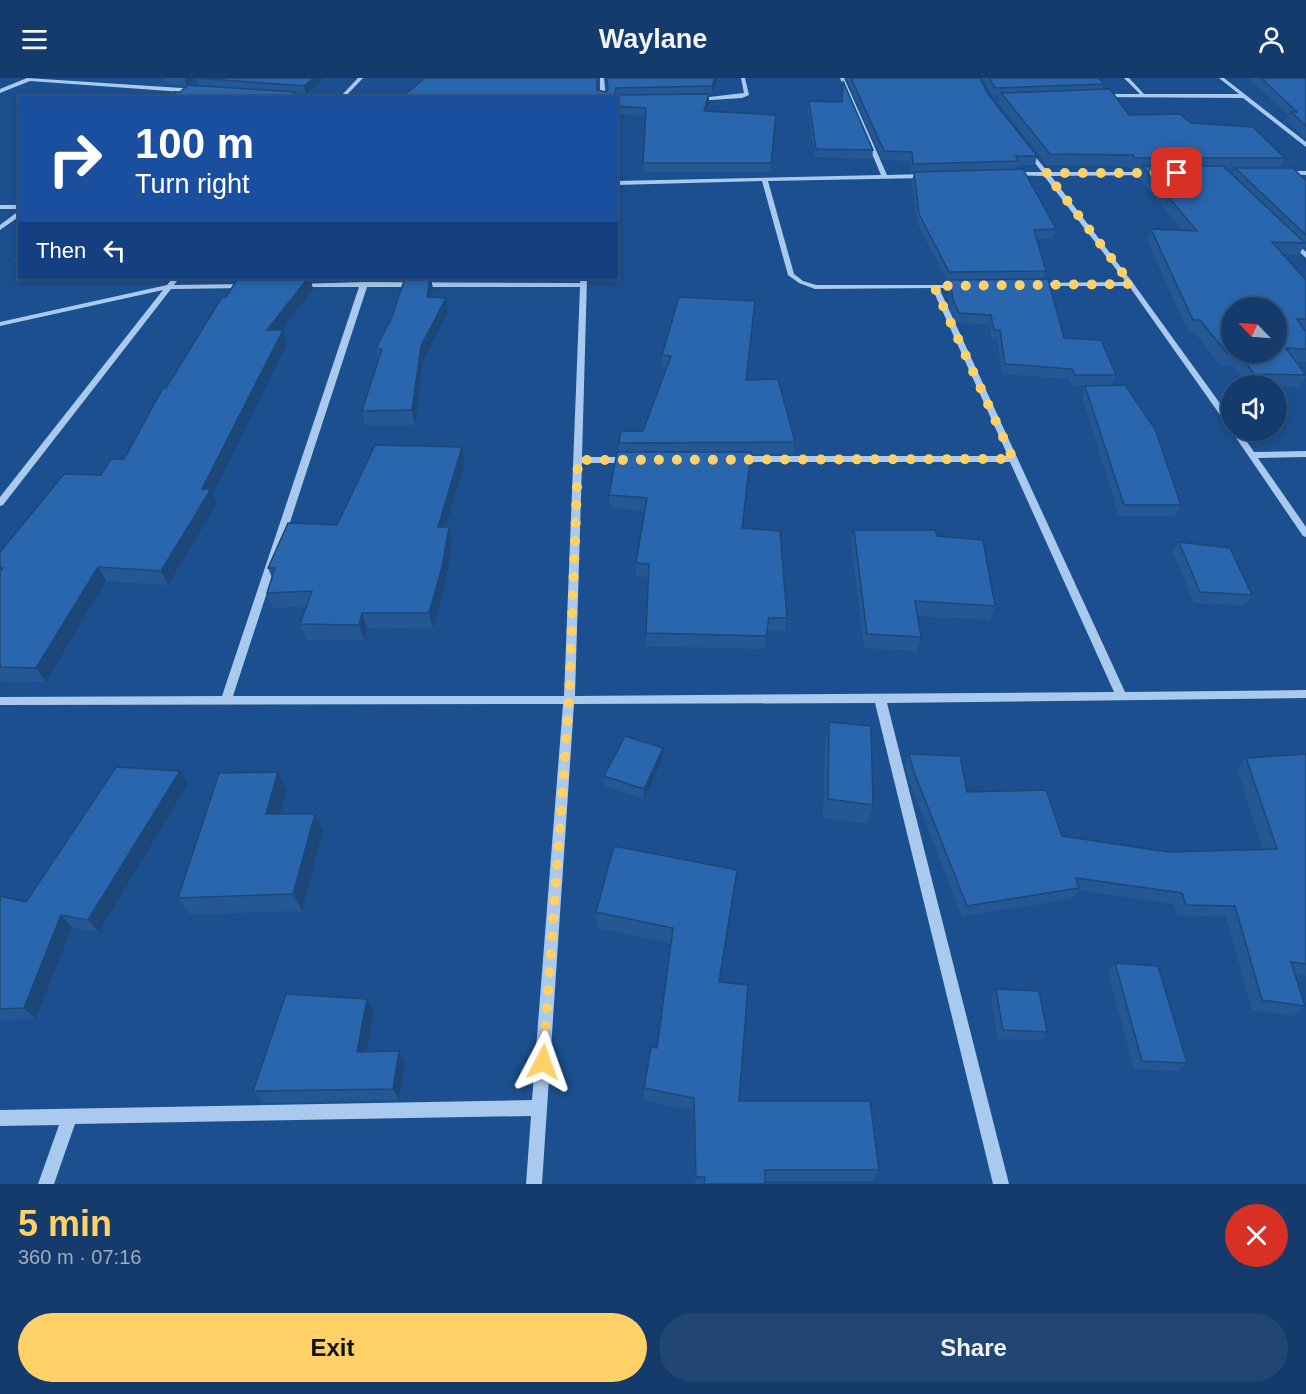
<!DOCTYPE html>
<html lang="en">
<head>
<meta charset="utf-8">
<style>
	:root { --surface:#143b6b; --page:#214673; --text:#f1f3f6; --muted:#9dadc1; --line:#33557e; --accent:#ffd166 }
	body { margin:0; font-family:Helvetica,sans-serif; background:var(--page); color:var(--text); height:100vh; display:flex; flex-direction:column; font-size:22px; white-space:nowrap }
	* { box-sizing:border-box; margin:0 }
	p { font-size:20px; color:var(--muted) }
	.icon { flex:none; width:33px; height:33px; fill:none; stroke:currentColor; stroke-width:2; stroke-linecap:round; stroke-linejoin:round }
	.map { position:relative; height:1106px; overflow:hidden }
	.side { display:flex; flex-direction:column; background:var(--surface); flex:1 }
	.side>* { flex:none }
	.guide { position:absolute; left:18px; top:18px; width:600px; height:183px; border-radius:0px; box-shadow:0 3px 9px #0003,0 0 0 2px var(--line); background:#1a4fa0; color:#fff; overflow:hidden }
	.needle { width:39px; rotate:295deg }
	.buttons { position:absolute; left:1221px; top:219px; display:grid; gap:12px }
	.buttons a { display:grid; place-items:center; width:66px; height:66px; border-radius:50%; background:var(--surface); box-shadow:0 3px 9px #0003,0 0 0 2px var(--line); font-size:30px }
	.pin { position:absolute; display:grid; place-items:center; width:51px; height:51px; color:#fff; margin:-26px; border-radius:12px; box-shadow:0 3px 9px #0006 }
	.me { position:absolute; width:66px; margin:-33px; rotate:4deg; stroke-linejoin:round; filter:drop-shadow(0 0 4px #0008) }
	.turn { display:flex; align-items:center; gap:21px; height:126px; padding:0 18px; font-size:27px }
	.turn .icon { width:78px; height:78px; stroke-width:2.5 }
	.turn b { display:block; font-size:42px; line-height:51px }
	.then { display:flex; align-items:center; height:57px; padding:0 18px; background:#0003; gap:12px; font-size:22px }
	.round { display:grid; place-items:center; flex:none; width:63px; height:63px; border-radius:32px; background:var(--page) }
	.summary { display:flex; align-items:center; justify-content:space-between; height:102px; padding:0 18px }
	h1 { font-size:36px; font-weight:700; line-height:45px; color:var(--accent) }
	.button { display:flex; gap:12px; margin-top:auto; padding:12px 18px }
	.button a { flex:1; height:69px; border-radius:36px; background:var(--accent); color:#111; font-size:24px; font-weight:700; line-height:69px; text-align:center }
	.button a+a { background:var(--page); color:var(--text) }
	header { display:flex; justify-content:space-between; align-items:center; height:78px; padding:0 18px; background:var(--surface); font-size:27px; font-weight:700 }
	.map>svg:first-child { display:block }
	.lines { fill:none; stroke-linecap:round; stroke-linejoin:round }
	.minor { fill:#a9c9ee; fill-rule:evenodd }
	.wall { fill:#245895; fill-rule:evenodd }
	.shaded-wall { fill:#1d4779 }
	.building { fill:#2a66ad; stroke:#1d4779; stroke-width:1.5; fill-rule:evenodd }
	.route { stroke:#ffd166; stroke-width:10; stroke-dasharray:0 18 }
</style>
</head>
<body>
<header><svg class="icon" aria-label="menu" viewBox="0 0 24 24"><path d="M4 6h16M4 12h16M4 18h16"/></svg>Waylane<svg class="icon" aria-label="person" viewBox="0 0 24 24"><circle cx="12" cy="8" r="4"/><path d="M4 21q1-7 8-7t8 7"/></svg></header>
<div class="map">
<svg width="1306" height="1106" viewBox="0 0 1306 1106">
	<rect width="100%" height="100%" fill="#1b4f8f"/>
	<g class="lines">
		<g class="minor">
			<polygon points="27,0 197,11 200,13 197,15 30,3 0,15 0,11"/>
			<polygon points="358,0 363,0 344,20 339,20"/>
			<polygon points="600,0 604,0 606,20 600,20"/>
			<polygon points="741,0 745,0 749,17 742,20 695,23 692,21 744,15"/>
			<path d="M840,0H844L887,97L925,96L928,98L925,100L768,103L794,196L803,203L816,207H965V209L963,210H939L1125,614L1306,612V620L887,625L1009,1106H993L875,625L574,626L542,1106H526L531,1038L75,1046L54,1106H38L59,1047L0,1048V1032L532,1022L563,626L0,627V619L222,618L359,209H299L295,207L297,206L364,204L580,205L581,200H587L582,379H629L633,382L629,385H582L575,618L1114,614L1010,384H737L733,381L737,378H1008L932,210L815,211L799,205L788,197L762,103L616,107V103L881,97ZM367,209H580L564,618H233Z"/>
			<polygon points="1124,0 1129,0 1144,16 1239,16 1219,0 1224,0 1306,64 1306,69 1243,20 1098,19 1100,16 1140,16"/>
			<polygon points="284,15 325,18 327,20 282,18"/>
			<polygon points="1027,69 1048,94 1155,94 1156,95 1153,97 1051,98 1133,205 1232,342 1232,352 1239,352 1254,374 1306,373 1306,379 1258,380 1306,449 1306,459 1303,458 1230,351 1129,208 1034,208 1034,206 1036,205 1126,204 1044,98 1011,97 1010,96 1013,94 1042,94 1024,71"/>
			<polygon points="1286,93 1306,93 1306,97 1284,96 1283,95"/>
			<rect x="0" y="127" width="20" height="4"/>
			<polygon points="20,132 20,138 0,152 0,147"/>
			<polygon points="1290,163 1294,163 1306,174 1306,180 1290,165"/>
			<polygon points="173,200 179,200 174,207 245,206 249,208 245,210 171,211 3,427 0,428 0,419 163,212 0,248 0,244 167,207"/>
		</g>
	</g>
	<g class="wall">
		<polygon points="163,0 325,0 306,16 297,15 298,20 176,20 174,14 180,14 200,8 197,0 187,8 167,6"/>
		<polygon points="606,0 718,0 712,16 674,17 709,25 706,33 776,37 770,94 643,94 646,38 616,36 616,20 598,12 606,14 607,12"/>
		<polygon points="846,0 980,0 988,16 1037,78 1035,87 1017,87 1016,91 1056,151 1053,160 1037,161 1046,193 1043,201 1064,260 1116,297 1112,307 1181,427 1175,438 1119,438 1082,318 1085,308 1088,308 1072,307 1068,301 1002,296 997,262 992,262 989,247 957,245 950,232 948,212 950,203 947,203 917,145 912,103 914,95 911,95 910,83 882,82"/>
		<path d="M982,0H1099L1104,6L1102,11L1129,37L1191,45L1285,80L1280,90L1306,103V171L1304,168L1299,177L1283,176L1306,202V284H1297L1306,296V298L1300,309H1276V308H1247L1233,288H1221L1194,254H1188L1147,162L1151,151L1182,152L1138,99L1141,91H1131L1129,88L1047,87L998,25L1000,17L993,18ZM1225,91H1235L1232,97Z"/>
		<polygon points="1249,0 1306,0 1306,61 1287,42 1289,38"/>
		<polygon points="843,3 873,72 872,81 815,79 808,31 809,23 842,24"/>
		<polygon points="20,173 20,189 17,188 13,179"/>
		<polygon points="238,200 321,200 319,202 311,203 313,211 282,252 283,252 287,266 213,416 217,426 168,507 106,503 46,604 0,603 0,474 101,397 124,381 166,310 226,219"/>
		<polygon points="405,200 434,200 434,202 431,202 433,211 432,219 448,234 423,283 415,347 365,347 362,333 378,281 376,270 392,239"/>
		<polygon points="679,219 746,302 795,364 793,376 750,376 742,450 787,540 785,553 767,553 764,571 646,568 648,499 636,498 636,485 645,433 610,430 609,417 619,374 619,365 643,353 667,289 662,289 662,277"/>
		<polygon points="462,369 465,385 446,449 452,464 446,505 433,551 367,550 364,562 306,562 300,546 306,529 273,530 267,515 272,500 268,490"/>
		<polygon points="854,452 937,458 995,528 990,542 918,538 921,559 917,573 864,570 851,466"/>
		<polygon points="1179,464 1252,517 1245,528 1194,525 1173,474"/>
		<polygon points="829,644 873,727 867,746 823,740 825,664"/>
		<polygon points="663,670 663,680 644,721 605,708 604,698"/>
		<polygon points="909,676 967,714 1062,758 1168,774 1263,772 1237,691 1246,680 1306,676 1306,898 1295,896 1305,928 1293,938 1252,932 1226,839 1178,838 1174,826 1078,812 1072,821 962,838 910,705 905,688"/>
		<polygon points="278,694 287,712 280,736 315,736 323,753 302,833 190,836 178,820"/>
		<polygon points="188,706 99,854 72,849 36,941 0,942 0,818 26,824"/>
		<polygon points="735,808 719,904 739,1023 879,1092 872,1103 765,1103 765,1106 695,1106 693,1033 644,1022 644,1010 657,970 671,865 598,850 596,834"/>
		<polygon points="1115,885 1187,985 1179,993 1134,991 1108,894"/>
		<polygon points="996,911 1047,954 1041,962 998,961 991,920"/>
		<polygon points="374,934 366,974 399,973 405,985 399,1022 263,1025 253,1013"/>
	</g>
	<g class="shaded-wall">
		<polygon points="185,0 197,0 187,8"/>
		<polygon points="314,0 325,0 306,16 304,8"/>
		<polygon points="715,0 718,0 712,16 712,8"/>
		<polygon points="296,14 298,20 289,20"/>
		<polygon points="709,16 709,25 703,42 704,33"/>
		<polygon points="308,200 310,200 313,211 272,266 267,252"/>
		<polygon points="430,200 431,200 433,211 430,233 427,219"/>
		<polygon points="446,220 448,234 423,283 415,347 412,332 421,268"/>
		<polygon points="283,252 287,266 213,416 217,426 168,507 161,493"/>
		<polygon points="462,369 465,385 441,465 438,449"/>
		<polygon points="449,449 452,464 446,505 433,551 429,535"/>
		<polygon points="98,489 106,503 46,604 36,590"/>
		<polygon points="362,535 367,550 364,562 359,547"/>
		<polygon points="663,670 663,680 644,721 644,711"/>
		<polygon points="180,693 188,706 99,854 88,842"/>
		<polygon points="278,694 287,712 275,754 266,736"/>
		<polygon points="315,736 323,753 302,833 293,816"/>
		<polygon points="737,792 735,808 717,918 719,904"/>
		<polygon points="61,837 72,849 36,941 24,930"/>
		<polygon points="367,921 374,934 364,987 357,974"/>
		<polygon points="399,973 405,985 399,1022 393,1011"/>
	</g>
	<g class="building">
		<polygon points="197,0 314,0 304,8"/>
		<polygon points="425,0 597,0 597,12 606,14 608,12 607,0 715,0 712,8 616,10 614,17 709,16 704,33 776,37 771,85 643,85 646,30 616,28 616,20 401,20"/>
		<polygon points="851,0 980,0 988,16 1037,78 1016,78 1018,83 913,86 912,74 884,73"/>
		<polygon points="989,0 1099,0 1104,6 995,10"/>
		<polygon points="1261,0 1306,0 1306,48 1291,34 1297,34"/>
		<polygon points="843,3 873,72 816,71 809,23 842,24"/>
		<polygon points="188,7 296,14 289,20 177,20 174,14 180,14"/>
		<polygon points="1110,11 1129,37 1180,36 1191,45 1253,49 1285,80 1135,80 1133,77 1050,76 1001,15"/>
		<path d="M1142,88H1223L1305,165L1272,164L1306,202V241H1297L1306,254V271L1286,270L1306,297L1254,296L1239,275H1227L1200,242H1193L1151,151L1197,153ZM1232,230H1276V274H1232Z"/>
		<polygon points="1235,90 1293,90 1306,103 1306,157"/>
		<polygon points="1023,91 1056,151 1034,152 1046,193 949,194 919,136 914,94"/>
		<polygon points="20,173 20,179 13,179"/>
		<polygon points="238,200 308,200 267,252 283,252 202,411 211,411 161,493 98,489 36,590 0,589 0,494 3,490 0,490 0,474 64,396 101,397 111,381 124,381 163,310 166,310 222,219 226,219"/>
		<polygon points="405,200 430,200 427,219 446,220 421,268 412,332 362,333 382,271 376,270 392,239"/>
		<polygon points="1048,201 1064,260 1101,262 1116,297 1075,297 1072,291 1005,286 1000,252 994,252 991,237 959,235 953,222 950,202"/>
		<polygon points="679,219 755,223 746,302 778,301 795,364 619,365 621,353 643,353 671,278 662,277"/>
		<polygon points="1125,307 1155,351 1181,427 1124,427 1085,308"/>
		<polygon points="375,367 462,369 438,449 449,449 442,489 429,535 362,535 359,547 300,546 312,513 267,515 275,490 268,490 288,445 337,447"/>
		<polygon points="617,374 751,374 742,450 780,453 787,540 769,540 766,558 646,555 649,486 636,485 647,420 609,417"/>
		<polygon points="854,452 935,452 937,458 983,462 995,528 915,523 921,559 867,556"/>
		<polygon points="1179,464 1230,470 1252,517 1200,514"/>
		<polygon points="829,644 871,648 873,727 828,721"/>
		<polygon points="625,658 663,670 644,711 604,698"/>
		<polygon points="909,676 960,678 967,714 1046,712 1062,758 1168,774 1277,771 1246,680 1306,676 1306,886 1291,884 1305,928 1262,922 1235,828 1186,827 1182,815 1076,800 1079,810 967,828 914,694"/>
		<polygon points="116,689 180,693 88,842 61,837 24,930 0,931 0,818 26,824"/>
		<polygon points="278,694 266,736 315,736 293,816 178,820 219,695"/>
		<polygon points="614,768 737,792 719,904 748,907 739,1023 870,1023 879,1092 765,1092 765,1106 704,1106 705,1099 696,1099 694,1020 644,1010 651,969 657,970 673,850 596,834"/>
		<polygon points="1115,885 1158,888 1187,985 1142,983"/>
		<polygon points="996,911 1039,913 1047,954 1003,952"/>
		<polygon points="286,916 367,921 357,974 399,973 393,1011 253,1013"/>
	</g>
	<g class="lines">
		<polyline class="route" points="543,984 569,622 578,382 1013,381 934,208 1131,206 1046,95 1177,95"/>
	</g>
</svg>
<div class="buttons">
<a><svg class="needle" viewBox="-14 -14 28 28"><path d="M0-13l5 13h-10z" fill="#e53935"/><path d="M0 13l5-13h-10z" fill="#9dadc1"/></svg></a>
<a><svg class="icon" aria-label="sound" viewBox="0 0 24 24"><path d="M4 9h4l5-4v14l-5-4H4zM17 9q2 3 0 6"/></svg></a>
</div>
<div class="pin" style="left:1177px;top:95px;background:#d93025"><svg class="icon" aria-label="arrive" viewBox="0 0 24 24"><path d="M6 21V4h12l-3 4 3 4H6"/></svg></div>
<svg class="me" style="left:543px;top:984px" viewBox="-20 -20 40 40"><path d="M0-17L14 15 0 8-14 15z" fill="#ffd166" stroke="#fff" stroke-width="4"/></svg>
<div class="guide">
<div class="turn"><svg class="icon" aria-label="right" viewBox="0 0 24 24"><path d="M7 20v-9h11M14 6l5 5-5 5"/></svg><div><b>100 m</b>Turn right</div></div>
<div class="then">Then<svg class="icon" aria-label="left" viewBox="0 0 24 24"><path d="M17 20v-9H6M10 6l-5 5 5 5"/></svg></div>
</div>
</div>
<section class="side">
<div class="summary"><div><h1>5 min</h1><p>360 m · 07:16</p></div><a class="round" style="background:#d93025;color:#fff"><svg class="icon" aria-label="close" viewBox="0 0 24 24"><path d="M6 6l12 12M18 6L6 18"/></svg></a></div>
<div class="button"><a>Exit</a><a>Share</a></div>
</section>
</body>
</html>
